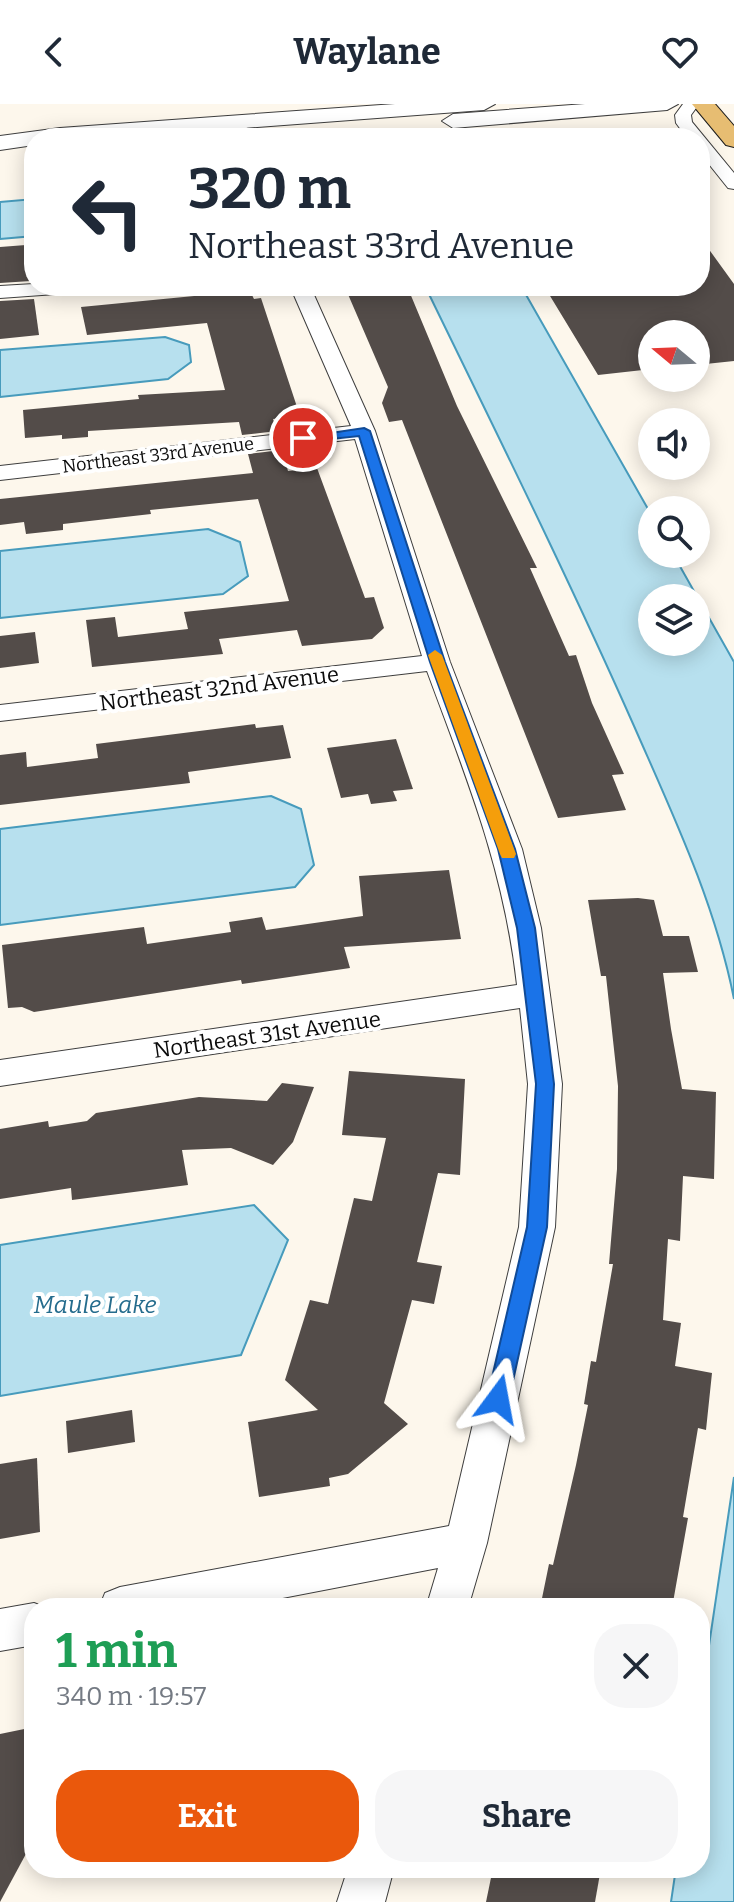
<!DOCTYPE html>
<html lang="en">
<head>
<meta charset="utf-8">
<style>
	:root { --surface:#fff; --page:#f6f6f7; --text:#1f2937; --muted:#747a83; --accent:#ea580c }
	body { margin:0; font-family:Bitter,serif; background:var(--page); color:var(--text); height:100vh; display:flex; flex-direction:column; font-size:30px; white-space:nowrap }
	* { box-sizing:border-box; margin:0 }
	p { font-size:26px; color:var(--muted) }
	.icon { flex:none; width:44px; height:44px; fill:none; stroke:currentColor; stroke-width:2; stroke-linecap:round; stroke-linejoin:round }
	.map { position:relative; flex:1; overflow:hidden }
	.details { position:absolute; left:24px; top:1494px; width:686px; height:280px; display:flex; flex-direction:column; background:var(--surface); border-radius:32px; box-shadow:0 4px 20px #0003 }
	.details>* { flex:none }
	.banner { position:absolute; left:24px; top:24px; width:686px; height:168px; border-radius:32px; box-shadow:0 4px 20px #0003; background:#fff; color:var(--text); overflow:hidden }
	.needle { width:52px; rotate:289deg }
	.buttons { position:absolute; left:638px; top:216px; display:grid; gap:16px }
	.buttons a { display:grid; place-items:center; width:72px; height:72px; border-radius:50%; background:var(--surface); box-shadow:0 4px 20px #0003; font-size:40px }
	.pin { position:absolute; display:grid; place-items:center; width:68px; height:68px; color:#fff; margin:-34px; border:4px solid #fff; border-radius:50%; box-shadow:0 2px 8px #0007 }
	.me { position:absolute; width:88px; margin:-44px; rotate:13deg; stroke-linejoin:round; filter:drop-shadow(0 0 6px #0008) }
	.turn { display:flex; align-items:center; gap:28px; height:168px; padding:0 32px; font-size:36px }
	.turn .icon { width:104px; height:104px; stroke-width:2.5 }
	.turn b { display:block; font-size:56px; line-height:68px }
	.round { display:grid; place-items:center; flex:none; width:84px; height:84px; border-radius:32px; background:var(--page) }
	.head { display:flex; align-items:center; justify-content:space-between; height:136px; padding:0 32px }
	h1 { font-size:48px; font-weight:700; line-height:60px; color:#1e9e55 }
	.button { display:flex; gap:16px; margin-top:auto; padding:16px 32px }
	.button a { flex:1; height:92px; border-radius:32px; background:var(--accent); color:#fff; font-size:32px; font-weight:700; line-height:92px; text-align:center }
	.button a+a { background:var(--page); color:var(--text) }
	header { display:flex; justify-content:space-between; align-items:center; height:104px; padding:0 32px; background:var(--surface); font-size:36px; font-weight:700 }
	.map>svg:first-child { display:block }
	.water { fill:#b7e0ee; stroke:#479bbc; stroke-width:2; fill-rule:evenodd }
	.building { fill:#534c49 }
	.lines { fill:none; stroke-linecap:round; stroke-linejoin:round }
	.minor-casing { stroke:#3e3e3e; stroke-width:2 }
	.tertiary-casing { stroke:#3e3e3e; stroke-width:2 }
	.primary-casing { stroke:#1c1c1c; stroke-width:2 }
	.minor { fill:#fff; fill-rule:evenodd }
	.tertiary { fill:#fff; fill-rule:evenodd }
	.primary { fill:#e7bd72; fill-rule:evenodd }
	.route { fill:#1a73e8; stroke:#114b97; stroke-width:2 }
	.slow { fill:#f59e0b }
	.labels { text-anchor:middle; stroke-width:8; stroke-linejoin:round; paint-order:stroke }
	.far-street-label { font-size:18px; fill:#0b0b0b; stroke:#fff }
	.street-label { font-size:22px; fill:#0b0b0b; stroke:#fff }
	.water-label { font-size:24px; font-style:italic; fill:#256c8d; stroke:#fff }
</style>
</head>
<body>
<header><svg class="icon" aria-label="back" viewBox="0 0 24 24"><path d="M15 5l-7 7 7 7"/></svg>Waylane<svg class="icon" aria-label="heart" viewBox="0 0 24 24"><path d="M12 20l-8-8c-3-5 5-10 8-4 3-6 11-1 8 4z"/></svg></header>
<div class="map">
<svg width="734" height="1798" viewBox="0 0 734 1798">
	<rect width="100%" height="100%" fill="#fdf7ec"/>
	<g class="water">
		<polygon points="34,95 34,132 0,135 0,98"/>
		<path d="M425,182H521L652,412V450H673L734,558V895C715,799 673,711 634,622C568,473 496,328 425,182ZM696,494V538H652V494Z"/>
		<polygon points="165,233 189,241 191,258 168,275 0,293 0,246"/>
		<polygon points="208,425 240,438 248,472 223,490 0,514 0,447"/>
		<polygon points="271,692 301,705 314,761 295,783 0,821 0,725"/>
		<polygon points="254,1101 288,1136 241,1251 0,1292 0,1141"/>
		<polygon points="734,1373 734,1798 671,1798 676,1764 700,1764 700,1602"/>
	</g>
	<g class="building">
		<polygon points="700,133 734,180 734,257 696,261 696,230 652,230 652,265 598,271 544,182 700,182"/>
		<polygon points="26,141 31,177 0,179 0,143"/>
		<polygon points="348,182 407,182 457,302 537,464 530,464 569,552 576,551 592,599 624,670 612,671 626,706 558,714 402,316 389,318 382,299 388,283 347,188 350,188"/>
		<polygon points="225,189 251,189 254,195 261,194 300,312 273,315 277,327 242,331 239,318 88,327 88,333 62,335 62,331 25,334 23,306 139,295 138,291 225,286 207,219 87,231 81,203"/>
		<polygon points="34,195 39,231 0,235 0,197"/>
		<polygon points="282,346 288,367 317,364 365,494 374,493 384,524 372,535 302,542 297,526 219,535 223,550 92,563 86,516 115,513 118,533 188,525 184,508 289,497 258,395 150,406 151,410 63,420 63,426 26,430 24,418 0,421 0,395 253,369 248,350"/>
		<polygon points="35,528 39,559 0,564 0,532"/>
		<polygon points="255,620 256,624 283,621 291,654 188,668 190,679 0,701 0,651 26,648 27,663 98,654 96,640"/>
		<polygon points="396,635 413,685 393,687 397,697 371,700 368,690 341,694 327,644"/>
		<polygon points="449,766 461,835 344,843 350,864 242,880 241,876 34,908 22,903 8,904 2,841 144,823 147,840 231,828 229,818 262,813 266,826 363,812 359,772"/>
		<polygon points="638,794 654,796 663,832 689,832 698,868 663,869 671,925 682,985 716,988 714,1075 683,1072 680,1137 668,1135 663,1216 681,1219 675,1262 712,1269 706,1326 698,1324 683,1413 688,1414 672,1504 540,1504 549,1460 553,1461 576,1361 588,1301 584,1300 591,1257 596,1258 613,1160 609,1160 617,1065 618,982 606,872 601,872 588,796"/>
		<polygon points="349,967 465,975 460,1071 438,1069 417,1158 442,1162 434,1200 412,1196 384,1299 408,1320 348,1370 329,1374 330,1382 259,1393 248,1318 318,1306 285,1276 310,1196 328,1200 354,1094 372,1097 386,1034 342,1031"/>
		<polygon points="282,979 314,983 293,1038 273,1061 231,1044 182,1046 188,1081 72,1096 71,1084 0,1095 0,1025 48,1017 49,1023 87,1017 96,1009 199,993 267,997"/>
		<polygon points="132,1306 135,1338 68,1349 66,1317"/>
		<polygon points="37,1354 40,1428 0,1435 0,1360"/>
		<polygon points="34,1623 34,1735 0,1798 0,1630"/>
		<polygon points="493,1764 601,1764 595,1798 486,1798"/>
	</g>
	<g class="lines">
		<g class="minor-casing">
			<g id="minor">
				<polygon points="683,0 699,0 691,11 692,18 734,69 734,85 728,84 700,49 700,34 687,34 676,19 675,11"/>
				<polygon points="232,13 262,34 242,34 224,18"/>
				<polygon points="34,180 34,182 94,182 84,188 0,194 0,182"/>
				<path d="M290,182H310L375,327L450,558L522,745L541,824L562,980L555,1123L487,1439L468,1504H426L438,1464L230,1504H99L105,1489L120,1483L449,1422L519,1123L528,980L520,904L0,982V956L517,881C504,765 467,675 427,567L0,617V601L422,552L355,335L0,376V362L351,322Z"/>
				<polygon points="34,1499 47,1504 34,1504 34,1541 0,1547 0,1505"/>
				<polygon points="348,1764 394,1764 385,1798 337,1798"/>
			</g>
		</g>
		<g class="tertiary-casing">
			<g id="tertiary">
				<polygon points="395,0 495,0 484,6 110,34 34,34 34,41 0,46 0,32 60,24"/>
				<polygon points="585,0 678,0 667,6 453,24 442,17 453,10"/>
			</g>
		</g>
		<g class="primary-casing">
			<polygon id="primary" points="692,0 715,0 734,22 734,43 726,41"/>
		</g>
		<use href="#minor" class="minor"/>
		<use href="#tertiary" class="tertiary"/>
		<use href="#primary" class="primary"/>
	</g>
	<polygon class="route" points="364,324 370,327 445,558 515,745 535,824 554,980 547,1123 509,1295 506,1302 498,1305 490,1302 487,1295 527,1123 536,980 517,824 498,745 430,558 359,332 303,338 297,334"/>
	<polygon class="slow" points="435,546 442,551 516,750 514,754 502,754 500,750 428,551"/>
	<g class="labels">
		<g class="far-street-label">
			<text transform="translate(158 351) rotate(-7)" y="6">Northeast 33rd Avenue</text>
		</g>
		<g class="street-label">
			<text transform="translate(219 584) rotate(-7)" y="8">Northeast 32nd Avenue</text>
			<text transform="translate(267 930) rotate(-8)" y="8">Northeast 31st Avenue</text>
		</g>
		<g class="water-label">
			<text x="95" y="1209">Maule Lake</text>
		</g>
	</g>
</svg>
<div class="buttons">
<a><svg class="needle" viewBox="-14 -14 28 28"><path d="M0-13l5 13h-10z" fill="#e53935"/><path d="M0 13l5-13h-10z" fill="#747a83"/></svg></a>
<a><svg class="icon" aria-label="sound" viewBox="0 0 24 24"><path d="M4 9h4l5-4v14l-5-4H4zM17 9q2 3 0 6"/></svg></a>
<a><svg class="icon" aria-label="search" viewBox="0 0 24 24"><circle cx="10" cy="10" r="6"/><path d="M15 15l6 6"/></svg></a>
<a><svg class="icon" aria-label="layers" viewBox="0 0 24 24"><path d="M12 4l9 5-9 5-9-5zM3 14l9 5 9-5"/></svg></a>
</div>
<div class="pin" style="left:303px;top:334px;background:#d93025"><svg class="icon" aria-label="arrive" viewBox="0 0 24 24"><path d="M6 21V4h12l-3 4 3 4H6"/></svg></div>
<svg class="me" style="left:498px;top:1295px" viewBox="-20 -20 40 40"><path d="M0-17L14 15 0 8-14 15z" fill="#1a73e8" stroke="#fff" stroke-width="4"/></svg>
<div class="banner">
<div class="turn"><svg class="icon" aria-label="left" viewBox="0 0 24 24"><path d="M17 20v-9H6M10 6l-5 5 5 5"/></svg><div><b>320 m</b>Northeast 33rd Avenue</div></div>
</div>
<section class="details">
<div class="head"><div><h1>1 min</h1><p>340 m · 19:57</p></div><a class="round"><svg class="icon" aria-label="close" viewBox="0 0 24 24"><path d="M6 6l12 12M18 6L6 18"/></svg></a></div>
<div class="button"><a>Exit</a><a>Share</a></div>
</section>
</div>
</body>
</html>
